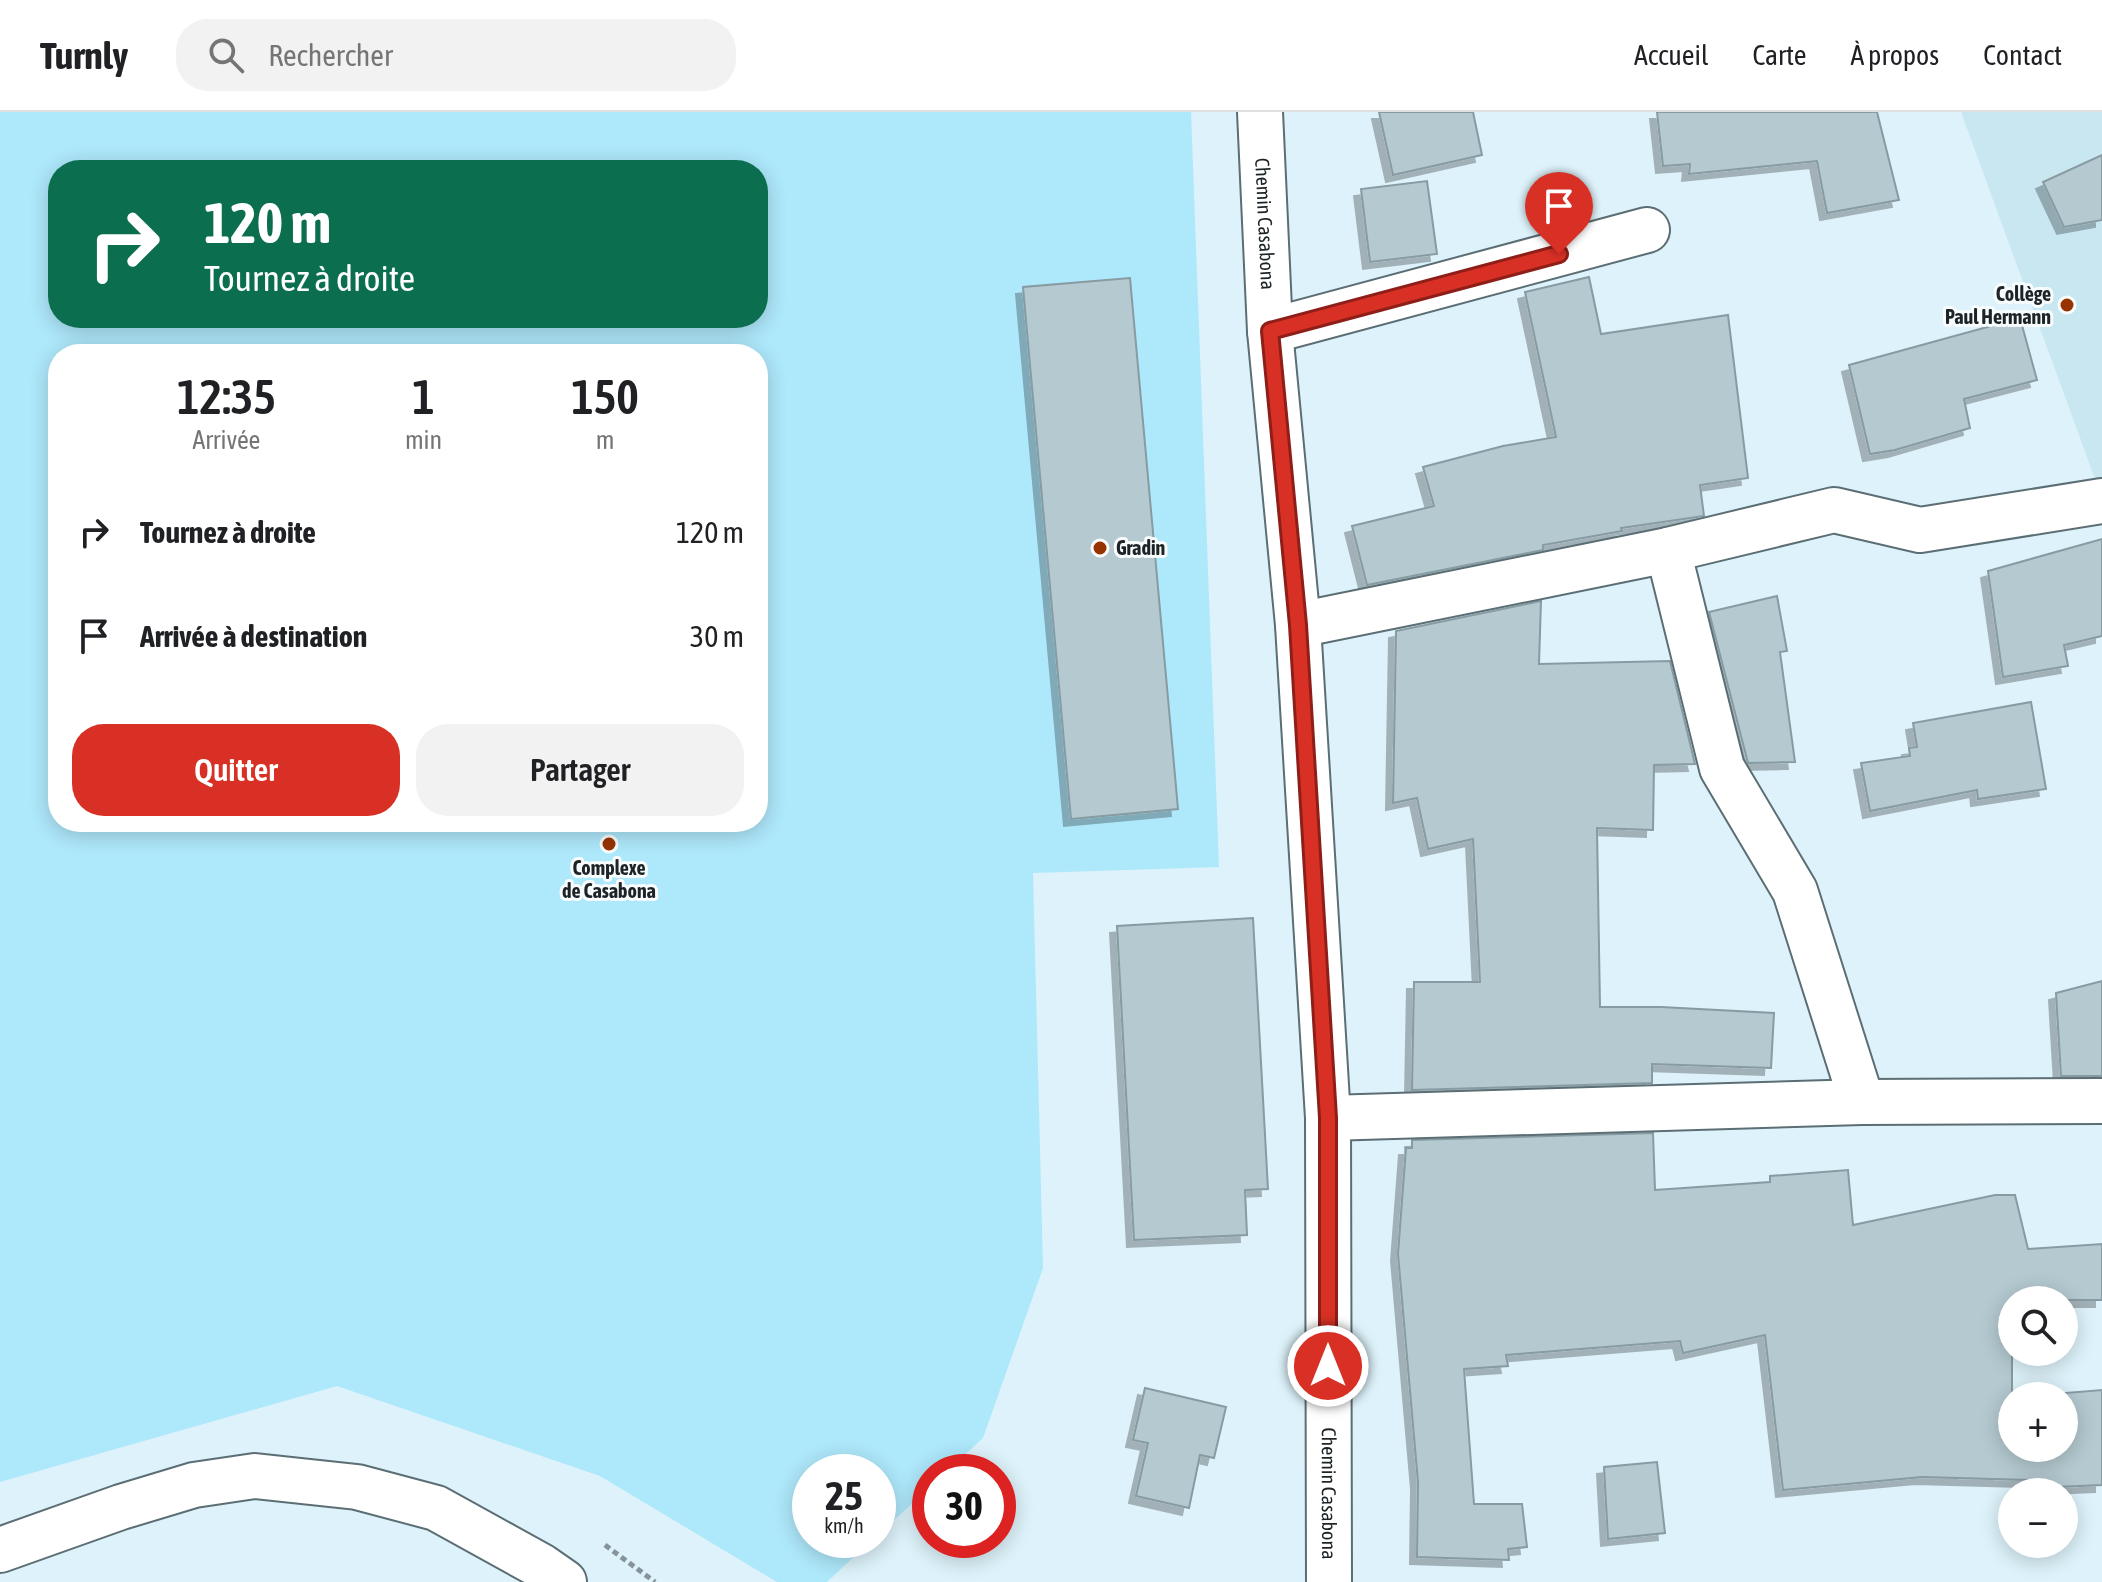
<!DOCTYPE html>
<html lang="fr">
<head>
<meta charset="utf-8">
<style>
	:root { --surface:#fff; --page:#f2f2f2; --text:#202124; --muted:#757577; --line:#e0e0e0; --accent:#d93025 }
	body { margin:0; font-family:"Asap Condensed",sans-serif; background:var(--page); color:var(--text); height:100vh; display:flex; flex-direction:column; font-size:30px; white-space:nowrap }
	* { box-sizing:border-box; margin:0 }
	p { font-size:26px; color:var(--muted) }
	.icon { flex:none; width:44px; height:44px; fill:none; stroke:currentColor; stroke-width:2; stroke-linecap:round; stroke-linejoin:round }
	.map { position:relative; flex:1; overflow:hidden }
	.panel { position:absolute; left:48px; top:232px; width:720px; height:488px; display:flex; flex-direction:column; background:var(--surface); border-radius:32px; box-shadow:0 4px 20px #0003 }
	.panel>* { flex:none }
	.top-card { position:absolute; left:48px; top:48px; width:720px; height:168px; border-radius:32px; box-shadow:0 4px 20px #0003; background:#0b6e4f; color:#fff; overflow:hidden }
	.tools { position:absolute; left:1998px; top:1174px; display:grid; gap:16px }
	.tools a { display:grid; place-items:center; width:80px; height:80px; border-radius:50%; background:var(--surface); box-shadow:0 4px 20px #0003; font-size:40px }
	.speed { position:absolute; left:792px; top:1342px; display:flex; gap:16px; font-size:40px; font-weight:700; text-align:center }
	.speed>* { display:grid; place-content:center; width:104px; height:104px; border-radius:50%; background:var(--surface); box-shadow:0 4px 20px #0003; line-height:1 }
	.speed small { font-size:20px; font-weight:400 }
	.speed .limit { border:12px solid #d22; background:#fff; color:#111 }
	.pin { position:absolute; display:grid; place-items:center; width:68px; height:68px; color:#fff; margin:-82px -34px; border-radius:50% 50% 50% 0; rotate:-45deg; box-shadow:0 0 8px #0007 }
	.pin .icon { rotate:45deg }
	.me { position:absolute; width:88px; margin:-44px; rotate:0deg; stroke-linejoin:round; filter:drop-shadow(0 0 6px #0008) }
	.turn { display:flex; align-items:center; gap:28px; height:168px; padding:0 24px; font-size:36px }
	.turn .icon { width:104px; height:104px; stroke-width:2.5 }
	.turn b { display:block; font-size:56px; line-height:68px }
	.eta { display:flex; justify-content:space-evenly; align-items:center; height:136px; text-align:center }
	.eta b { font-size:48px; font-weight:600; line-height:56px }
	.action { display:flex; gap:16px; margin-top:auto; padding:16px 24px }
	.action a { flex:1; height:92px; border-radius:32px; background:var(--accent); color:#fff; font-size:32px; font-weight:600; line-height:92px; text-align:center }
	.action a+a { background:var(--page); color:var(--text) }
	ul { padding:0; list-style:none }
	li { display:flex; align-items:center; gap:24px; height:104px; padding:0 24px }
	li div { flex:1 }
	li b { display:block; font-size:30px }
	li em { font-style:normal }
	header { display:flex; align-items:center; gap:48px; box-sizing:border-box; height:112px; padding:0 40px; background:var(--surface); border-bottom:2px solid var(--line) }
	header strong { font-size:38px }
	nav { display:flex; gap:44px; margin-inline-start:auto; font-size:28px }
	.search { width:560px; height:72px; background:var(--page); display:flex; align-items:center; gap:20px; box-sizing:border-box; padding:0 28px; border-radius:32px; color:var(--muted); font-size:30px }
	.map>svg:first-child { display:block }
	.built { fill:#c9e7f1 }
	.green { fill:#aee8fb; fill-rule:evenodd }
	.building { fill:#b4c9d0; stroke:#879ba2; stroke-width:2; filter:url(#shadow) }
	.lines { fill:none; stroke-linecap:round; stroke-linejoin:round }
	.minor-casing { stroke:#5b6e74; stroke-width:48 }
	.path { stroke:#86949a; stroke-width:5; stroke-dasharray:6 4; stroke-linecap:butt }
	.minor { stroke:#fff; stroke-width:44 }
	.route-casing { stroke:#8d1f18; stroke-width:20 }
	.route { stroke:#d93025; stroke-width:14 }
	.poi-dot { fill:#973300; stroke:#f8fcfd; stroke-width:3 }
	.labels { text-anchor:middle; stroke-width:6; stroke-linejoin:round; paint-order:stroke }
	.street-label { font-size:20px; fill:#1d2427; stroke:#f8fcfd }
	.poi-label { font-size:20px; font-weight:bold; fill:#1d2427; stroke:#f8fcfd; text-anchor:end }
</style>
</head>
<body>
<header>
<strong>Turnly</strong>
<div class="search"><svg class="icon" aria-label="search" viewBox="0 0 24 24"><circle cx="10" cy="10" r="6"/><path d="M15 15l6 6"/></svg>Rechercher</div>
<nav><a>Accueil</a><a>Carte</a><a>À propos</a><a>Contact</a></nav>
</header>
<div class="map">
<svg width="2102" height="1470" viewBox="0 0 2102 1470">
	<defs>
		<filter id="shadow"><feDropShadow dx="-7" dy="7" stdDeviation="0" flood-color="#0004"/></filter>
	</defs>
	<rect width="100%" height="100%" fill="#ddf2fa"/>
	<polygon class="built" points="1961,0 2102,0 2102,386"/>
	<path class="green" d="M0,0H1191L1219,755L1033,761L1043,1156L983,1326L946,1360H930V1375L878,1423V1360H810V1428H872L827,1470H777L600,1364L337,1274L0,1370ZM58,58H758V206H58ZM58,242H758V710H58Z"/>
	<g class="building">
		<polygon points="1379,0 1473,0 1482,43 1393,63"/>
		<polygon points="1657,0 1877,0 1899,88 1827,101 1817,49 1689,62 1690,52 1663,54"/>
		<polygon points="2102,43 2102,108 2064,115 2043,70"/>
		<polygon points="1427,69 1437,142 1370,150 1361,77"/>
		<polygon points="1589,165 1601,222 1728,203 1748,366 1700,373 1704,404 1621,416 1622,419 1543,433 1543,438 1367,473 1352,414 1434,394 1423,355 1503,334 1556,325 1525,180"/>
		<polygon points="1130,166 1178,697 1071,707 1023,175"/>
		<polygon points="2020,206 2037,268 1964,287 1970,316 1895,338 1870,342 1849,253"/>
		<polygon points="2102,427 2102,524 2064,533 2068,554 2003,565 1988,459"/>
		<polygon points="1777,484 1787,539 1780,540 1795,650 1748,651 1709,500"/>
		<polygon points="1541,489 1539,552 1670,549 1695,652 1654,653 1653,718 1597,716 1600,895 1661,895 1774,901 1771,956 1652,952 1652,971 1412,978 1414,870 1480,870 1478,829 1473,727 1428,737 1417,686 1393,691 1396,519"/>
		<polygon points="2031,590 2046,677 1978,687 1977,678 1870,699 1861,651 1910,644 1909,636 1917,635 1913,611"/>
		<polygon points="1253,806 1268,1077 1245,1078 1247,1123 1134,1128 1117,814"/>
		<polygon points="2102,869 2102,964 2061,964 2056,881"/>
		<polygon points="1653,1021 1655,1078 1770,1070 1770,1064 1848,1058 1853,1113 1995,1083 2015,1083 2028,1137 2102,1132 2102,1188 2012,1188 2012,1336 2064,1336 2064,1284 2030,1284 2102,1278 2102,1373 2029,1376 2028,1368 1922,1365 1783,1378 1765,1223 1683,1241 1680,1229 1506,1243 1508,1254 1464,1257 1474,1392 1522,1392 1527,1435 1508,1437 1509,1448 1417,1445 1418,1370 1398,1142 1406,1036 1412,1036 1412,1028"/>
		<polygon points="1145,1276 1226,1295 1214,1346 1200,1343 1189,1396 1136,1384 1148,1331 1133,1328"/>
		<polygon points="1657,1350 1665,1421 1608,1427 1604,1355"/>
	</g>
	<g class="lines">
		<g class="minor-casing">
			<g id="minor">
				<path id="s1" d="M1260,0L1270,219L1298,513L1328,1006L1329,1470"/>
				<polyline points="1270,219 1647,118"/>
				<polyline points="1668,438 1722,656 1795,779 1862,990"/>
				<polyline points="1298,513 1668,438 1834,398 1920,418 2102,389"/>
				<polyline points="1328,1006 1862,990 2102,989"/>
				<polyline points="0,1438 121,1395 194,1373 255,1364 357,1375 436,1396 541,1454 564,1470"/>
			</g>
		</g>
		<polyline class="path" points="605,1433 655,1470"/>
		<use href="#minor" class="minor"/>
	</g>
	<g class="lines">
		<g class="route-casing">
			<polyline id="route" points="1328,1254 1328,1006 1298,513 1270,219 1559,142"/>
		</g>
		<use href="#route" class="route"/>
	</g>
	<g class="poi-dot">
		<circle cx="2067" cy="193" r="8"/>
		<circle cx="1100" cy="436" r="8"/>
		<circle cx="609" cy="732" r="8"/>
	</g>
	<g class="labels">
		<g class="street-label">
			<text dy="7" stroke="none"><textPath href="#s1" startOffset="112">Chemin Casabona</textPath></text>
			<text dy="7" stroke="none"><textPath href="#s1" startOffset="1384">Chemin Casabona</textPath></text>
		</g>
		<g class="poi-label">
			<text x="2051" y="189">Collège<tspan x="2051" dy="23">Paul Hermann</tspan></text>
			<text x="1116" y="443" text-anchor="start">Gradin</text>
			<text x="609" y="763" text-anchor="middle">Complexe<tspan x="609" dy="23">de Casabona</tspan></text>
		</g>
	</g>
</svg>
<div class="tools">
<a><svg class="icon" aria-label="search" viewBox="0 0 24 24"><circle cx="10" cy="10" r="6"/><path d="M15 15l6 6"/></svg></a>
<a>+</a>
<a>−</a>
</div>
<div class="speed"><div>25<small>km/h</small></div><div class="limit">30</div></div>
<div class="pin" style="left:1559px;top:142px;background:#d93025"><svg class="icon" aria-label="arrive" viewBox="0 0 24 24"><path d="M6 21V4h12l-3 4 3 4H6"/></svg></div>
<svg class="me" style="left:1328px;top:1254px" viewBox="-20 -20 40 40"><circle r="17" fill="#d93025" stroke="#fff" stroke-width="3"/><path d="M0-11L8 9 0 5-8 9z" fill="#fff"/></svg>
<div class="top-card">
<div class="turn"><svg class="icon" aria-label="right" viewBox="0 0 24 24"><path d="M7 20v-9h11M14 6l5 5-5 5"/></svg><div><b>120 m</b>Tournez à droite</div></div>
</div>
<section class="panel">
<div class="eta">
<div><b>12:35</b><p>Arrivée</p></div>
<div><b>1</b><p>min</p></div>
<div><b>150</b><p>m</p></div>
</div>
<ul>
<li><svg class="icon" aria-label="right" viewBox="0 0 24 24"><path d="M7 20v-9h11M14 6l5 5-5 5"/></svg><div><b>Tournez à droite</b></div><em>120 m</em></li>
<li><svg class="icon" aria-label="arrive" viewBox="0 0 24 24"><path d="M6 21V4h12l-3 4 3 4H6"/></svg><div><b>Arrivée à destination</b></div><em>30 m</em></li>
</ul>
<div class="action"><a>Quitter</a><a>Partager</a></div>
</section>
</div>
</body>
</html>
